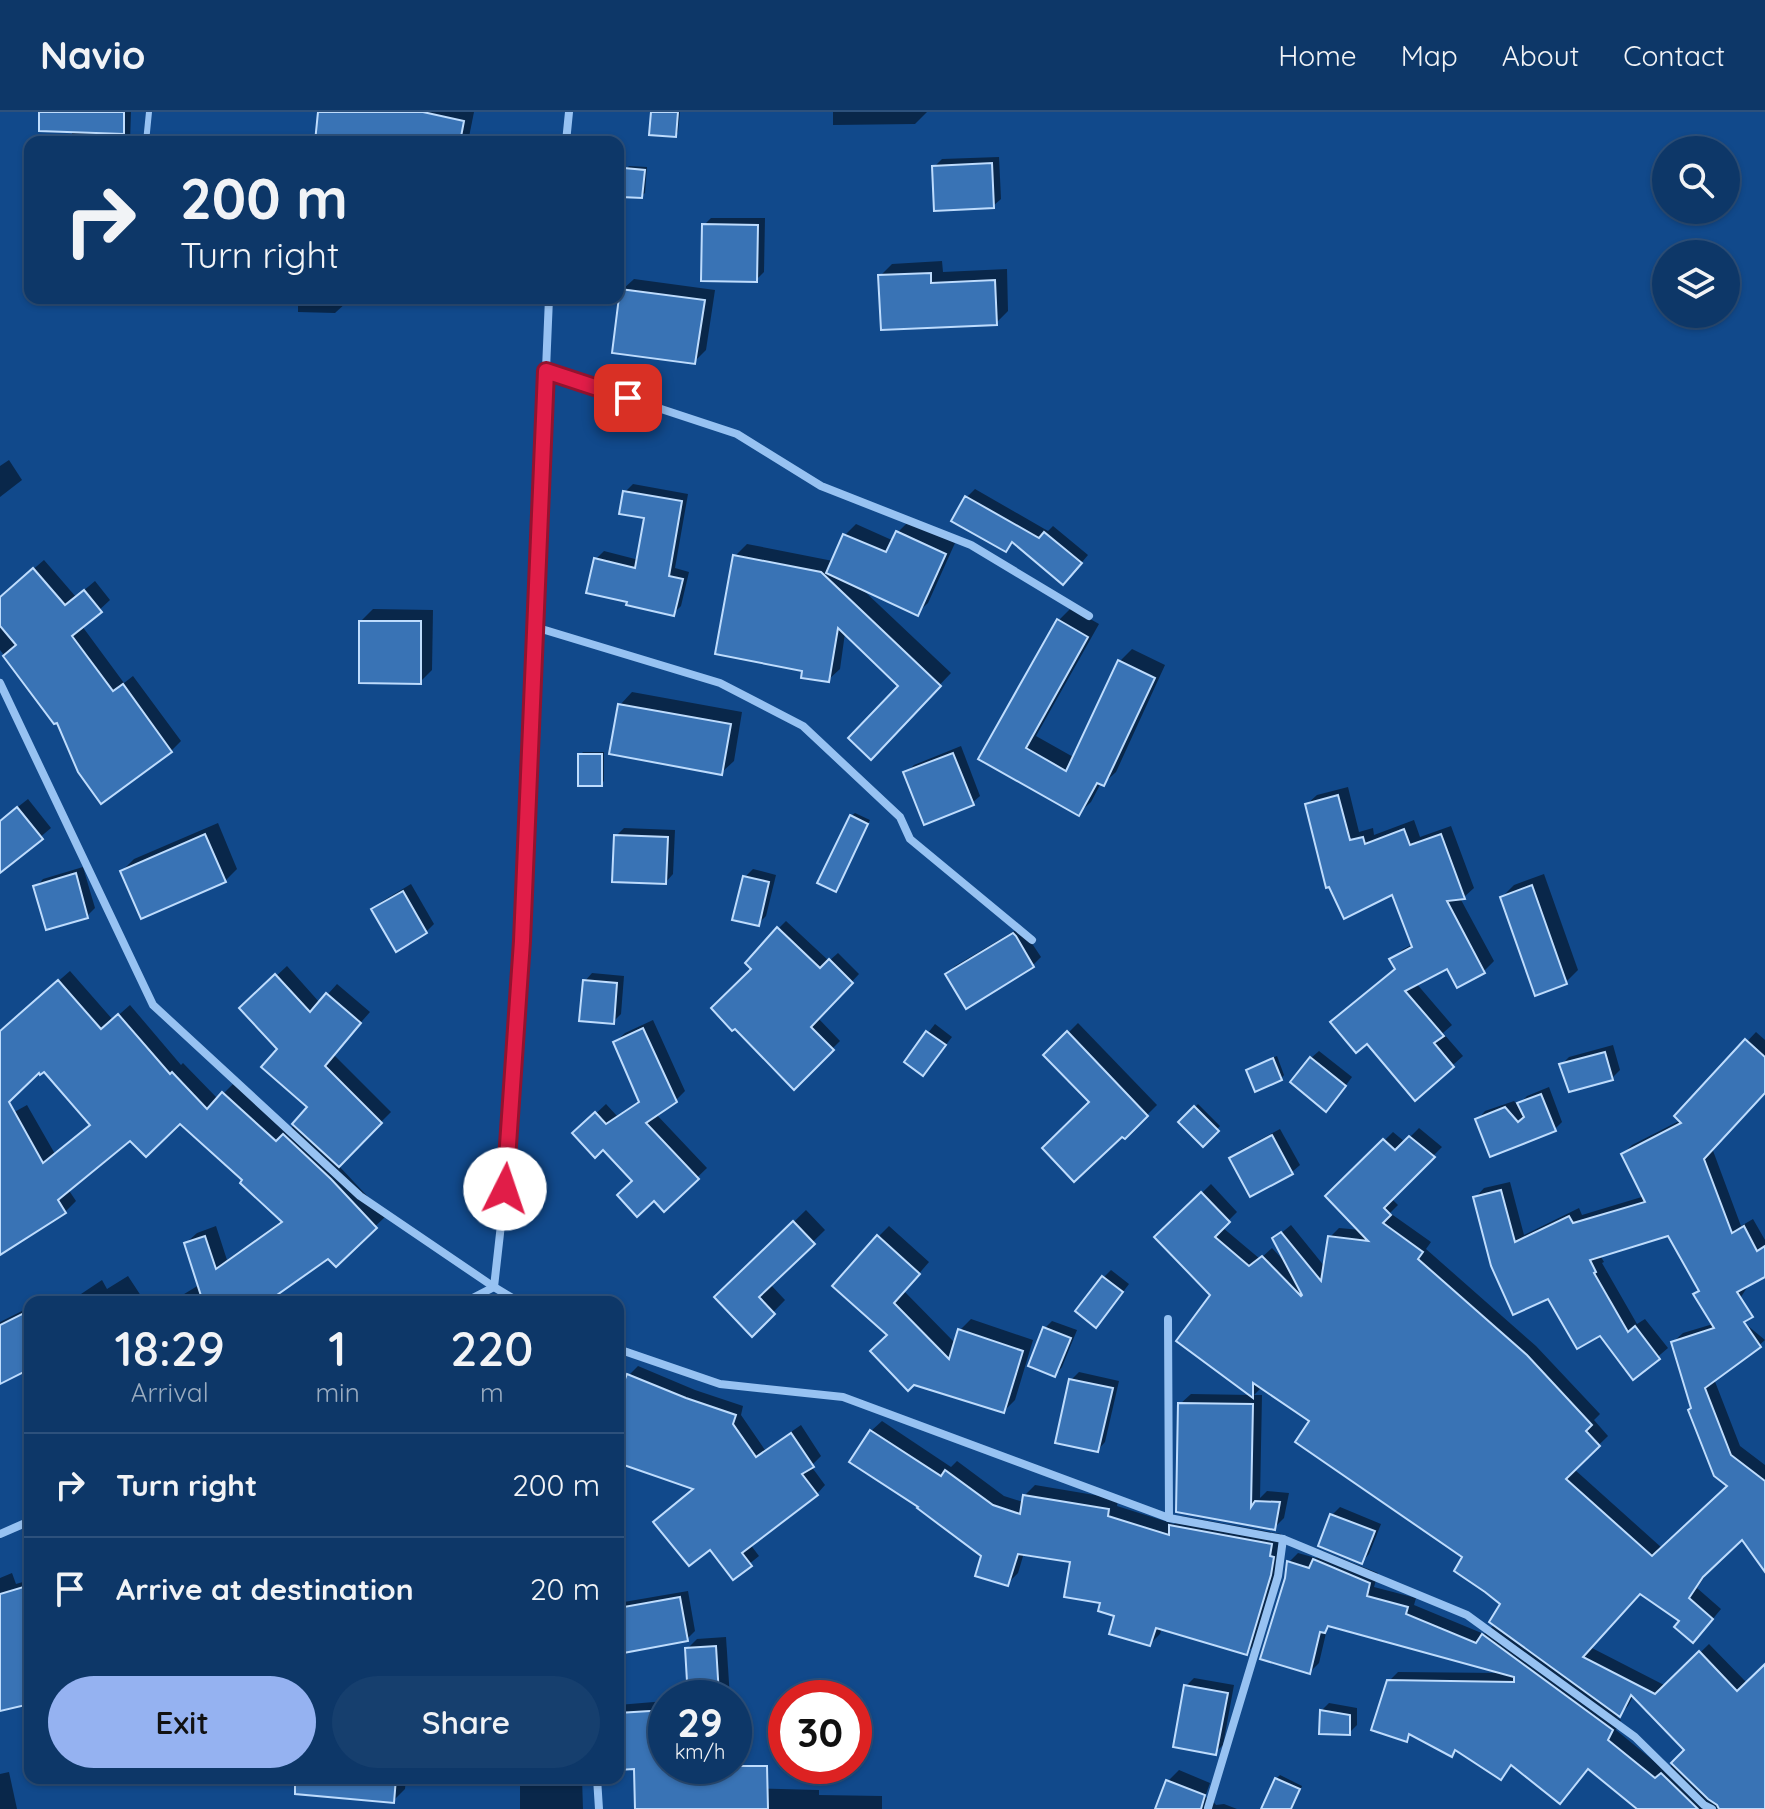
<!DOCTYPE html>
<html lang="en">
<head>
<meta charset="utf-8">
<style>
	:root { --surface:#0d3768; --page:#163f6e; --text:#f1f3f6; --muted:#9aacc0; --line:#2d517c; --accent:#95b2f1 }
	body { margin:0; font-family:Quicksand,sans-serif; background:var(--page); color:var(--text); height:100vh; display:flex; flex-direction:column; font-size:30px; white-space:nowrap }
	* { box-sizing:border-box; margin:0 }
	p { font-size:26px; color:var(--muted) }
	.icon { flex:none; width:44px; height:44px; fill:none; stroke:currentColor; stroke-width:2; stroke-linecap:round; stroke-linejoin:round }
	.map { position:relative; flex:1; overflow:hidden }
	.details { position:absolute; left:24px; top:1184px; width:600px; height:488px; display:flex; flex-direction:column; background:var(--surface); border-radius:16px; box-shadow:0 2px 6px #0004,0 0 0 2px var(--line) }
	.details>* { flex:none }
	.top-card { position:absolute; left:24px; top:24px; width:600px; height:168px; border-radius:16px; box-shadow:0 2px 6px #0004,0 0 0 2px var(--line); background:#0d3768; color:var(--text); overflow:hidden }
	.fabs { position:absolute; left:1652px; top:24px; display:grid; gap:16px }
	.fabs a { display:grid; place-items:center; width:88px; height:88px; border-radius:50%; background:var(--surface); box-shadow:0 2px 6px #0004,0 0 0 2px var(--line); font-size:40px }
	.speed { position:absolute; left:648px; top:1568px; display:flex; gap:16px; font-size:40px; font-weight:700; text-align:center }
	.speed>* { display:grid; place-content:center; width:104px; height:104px; border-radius:50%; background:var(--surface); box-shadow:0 2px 6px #0004,0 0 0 2px var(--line); line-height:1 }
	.speed small { font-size:20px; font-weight:400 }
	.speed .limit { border:12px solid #d22; background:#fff; color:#111 }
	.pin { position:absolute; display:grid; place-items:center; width:68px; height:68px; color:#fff; margin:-34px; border-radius:16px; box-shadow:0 4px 12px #0006 }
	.me { position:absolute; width:88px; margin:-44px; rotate:4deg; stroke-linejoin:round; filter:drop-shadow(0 0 6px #0008) }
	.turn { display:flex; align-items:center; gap:28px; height:168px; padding:0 24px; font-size:36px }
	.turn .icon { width:104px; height:104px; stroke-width:2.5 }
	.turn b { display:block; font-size:56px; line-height:68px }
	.eta { display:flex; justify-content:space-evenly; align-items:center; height:136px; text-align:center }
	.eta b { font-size:48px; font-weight:600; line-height:56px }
	.cta { display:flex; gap:16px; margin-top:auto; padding:16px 24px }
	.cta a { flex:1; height:92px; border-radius:48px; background:var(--accent); color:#111; font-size:32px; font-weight:600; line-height:92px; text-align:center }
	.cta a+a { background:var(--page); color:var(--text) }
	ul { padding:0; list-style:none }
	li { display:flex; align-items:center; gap:24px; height:104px; padding:0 24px; border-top:2px solid var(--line) }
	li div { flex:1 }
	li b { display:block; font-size:30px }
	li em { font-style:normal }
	header { display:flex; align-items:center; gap:48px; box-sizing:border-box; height:112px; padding:0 40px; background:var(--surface); border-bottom:2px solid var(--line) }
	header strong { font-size:38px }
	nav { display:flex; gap:44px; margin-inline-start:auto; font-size:28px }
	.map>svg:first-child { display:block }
	.shadow { fill:#0007; fill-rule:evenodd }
	.building { fill:#3973b5; stroke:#bedcfd; stroke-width:2; fill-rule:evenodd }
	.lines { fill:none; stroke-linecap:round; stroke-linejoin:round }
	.service { stroke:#97c2f2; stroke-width:6 }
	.minor { stroke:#97c2f2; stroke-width:8 }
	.route-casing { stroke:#92132f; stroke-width:20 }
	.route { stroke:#e11d48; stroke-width:14 }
</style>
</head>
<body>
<header>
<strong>Navio</strong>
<nav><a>Home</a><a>Map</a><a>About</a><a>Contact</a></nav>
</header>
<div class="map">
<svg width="1765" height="1697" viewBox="0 0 1765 1697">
	<rect width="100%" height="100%" fill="#11498b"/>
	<g class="shadow">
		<polygon points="51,0 131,0 130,30 72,30 72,18"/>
		<polygon points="320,0 474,0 468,30 317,30"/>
		<polygon points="653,0 680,0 678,20 675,23"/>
		<polygon points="833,0 927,0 915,12 833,13"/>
		<polygon points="999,45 1001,87 993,94 934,55 942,47"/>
		<polygon points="629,54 647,55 645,81 641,84 626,57"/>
		<polygon points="711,106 765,106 764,160 756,168 704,113"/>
		<polygon points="942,149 943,160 1007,157 1008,199 996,211 880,164 892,152"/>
		<polygon points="634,167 715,178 706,238 694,250 622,178"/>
		<polygon points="298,186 347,186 347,190 335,201 298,200"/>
		<polygon points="9,348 22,368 0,385 0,354"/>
		<polygon points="633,372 688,382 675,456 689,460 681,494 673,502 596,447 604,439 639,448 646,404 625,380"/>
		<polygon points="975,377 1048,419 1053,414 1088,443 1071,463 1014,430 1006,438 954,408 967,385"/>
		<polygon points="909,409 955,431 928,491 917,501 861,476 951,561 871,645 901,574 845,521 840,557 828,568 805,557 735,444 747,432 833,449 845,423 856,412 894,429 898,420"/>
		<polygon points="44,448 76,485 95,469 110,488 82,514 124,571 133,564 181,629 171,639 102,689 58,608 55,609 0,538 0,486"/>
		<polygon points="1071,496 1099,512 1036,624 1075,646 1120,549 1132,537 1165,553 1116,660 1103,672 1101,671 1091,690 1078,702 981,646 1059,508"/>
		<polygon points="373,497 433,498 432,558 420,570 361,509"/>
		<polygon points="632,580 742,600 734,649 721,661 620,593"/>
		<polygon points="961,634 980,684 972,691 906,661 914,653"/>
		<polygon points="583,640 604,640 604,669 601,672 580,643"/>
		<polygon points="1348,675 1359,720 1373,716 1374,723 1414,708 1420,725 1451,714 1474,776 1464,785 1460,786 1494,849 1484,859 1448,854 1416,871 1452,913 1443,921 1463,944 1419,983 1397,856 1392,848 1402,838 1413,832 1394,780 1307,692 1317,683"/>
		<polygon points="28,687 51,716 0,759 0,709"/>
		<polygon points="855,701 870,708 838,774 851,704"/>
		<polygon points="218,711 237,757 225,769 122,759 134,747"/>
		<polygon points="624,716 675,718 673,762 666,770 616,724"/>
		<polygon points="83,755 95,796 87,804 36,775 43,767"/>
		<polygon points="753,757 776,763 766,804 758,812 745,765"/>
		<polygon points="1544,762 1578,858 1566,870 1502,785 1514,773"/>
		<polygon points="411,772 434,812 426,820 374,797 381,790"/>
		<polygon points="786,809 829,849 838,841 859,862 818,906 840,929 794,975 754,857 778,817"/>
		<polygon points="1021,815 1041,845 1033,853 966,894 947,862 955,854"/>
		<polygon points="287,854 320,891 337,872 370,900 333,942 391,1000 338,1053 386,1104 336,1152 328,1144 264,1190 171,1190 199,1173 186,1131 197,1121 216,1114 227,1148 283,1108 245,1068 180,1010 130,1026 68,1077 76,1089 65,1100 0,1141 0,1008 27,993 55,1042 92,1012 44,957 39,958 0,996 0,920 70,859 113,908 130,893 181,953 183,951 218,987 234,971 288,1020 309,995 280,937 242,896"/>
		<polygon points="592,861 624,864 621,902 613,910 585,869"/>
		<polygon points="653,908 685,979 675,989 656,1002 707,1056 664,1097 635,1069 585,1012 606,992 617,1004 641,988 615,930 625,921"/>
		<polygon points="1078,911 1157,993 1125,1025 1046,943"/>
		<polygon points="935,912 952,925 923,962 906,949"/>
		<path d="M1756,920L1765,928V979L1712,1036L1741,1114L1753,1107L1765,1128V1163L1748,1174L1726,1208L1736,1204L1765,1228L1757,1235L1714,1267L1740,1334L1765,1353V1456L1743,1425L1711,1455L1697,1476L1721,1497L1702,1520L1682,1509L1640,1480L1590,1535L1666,1574L1709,1532L1748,1572L1765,1555V1694L1761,1697H1640L1589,1655L1513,1652L1501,1665L1457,1637L1452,1642L1412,1622L1406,1628L1389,1569L1398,1560L1501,1561L1331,1513L1327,1517L1319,1551L1310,1560L1287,1466L1289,1450L1298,1441L1316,1446L1323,1439L1378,1461L1374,1475L1416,1486L1414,1493L1484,1522L1495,1512L1502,1492L1465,1444L1312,1308L1262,1275L1254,1283H1262L1260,1386L1267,1379L1289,1381L1284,1406L1274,1416L1178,1398L1180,1292L1191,1282L1251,1283L1212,1183L1157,1125L1211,1072L1237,1100L1222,1115L1260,1147L1272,1136L1285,1150L1274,1127L1291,1113L1325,1155L1330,1125L1339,1116L1361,1118L1328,1084L1393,1020L1405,1030L1419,1016L1442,1035L1391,1086L1398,1093L1390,1101L1431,1130L1426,1137L1536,1234L1600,1302L1594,1308L1608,1324L1574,1357L1662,1436L1730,1374L1693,1296L1673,1230L1683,1221L1713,1212L1700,1178L1668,1122L1600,1143L1604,1150L1602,1151L1637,1212L1645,1207L1668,1236L1634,1265L1600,1221L1549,1184L1475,1086L1484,1076L1510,1070L1524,1123L1579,1096L1582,1103L1645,1084L1623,1042L1632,1033L1681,1008L1677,1004ZM1634,1583L1686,1638L1666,1659L1616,1618L1621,1608L1617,1605L1628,1594Z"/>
		<polygon points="1613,933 1620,958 1612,966 1561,953 1569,945"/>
		<polygon points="1319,939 1352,965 1334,989 1311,946"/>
		<polygon points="1277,944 1284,963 1281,967 1248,958 1251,955"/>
		<polygon points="1549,975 1562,1010 1554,1018 1478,1007 1485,999 1514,989 1518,993 1527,984"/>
		<polygon points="1198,992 1220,1014 1203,1032 1181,1010"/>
		<polygon points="1280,1017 1300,1053 1292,1060 1232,1047 1239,1039"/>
		<polygon points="806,1098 825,1118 770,1172 785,1188 752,1222 717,1185"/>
		<polygon points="889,1114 929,1150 904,1179 956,1232 960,1218 971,1207 1033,1228 1015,1288 1004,1299 890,1223 878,1125"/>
		<polygon points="1111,1158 1129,1172 1103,1206 1103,1166"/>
		<polygon points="128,1164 145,1190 69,1190 102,1168 107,1177"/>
		<polygon points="30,1195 30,1255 0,1270 0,1210"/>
		<polygon points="1052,1209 1077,1218 1062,1255 1055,1263 1045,1216"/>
		<polygon points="638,1254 695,1278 743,1294 741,1303 765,1338 801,1313 821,1344 811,1354 825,1373 817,1382 750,1432 759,1444 733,1465 696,1376 618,1349 618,1290 629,1263"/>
		<polygon points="1079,1260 1119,1269 1105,1330 1098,1338 1071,1268"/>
		<polygon points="882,1309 951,1355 957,1349 1004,1384 1023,1390 1024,1384 1035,1373 1118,1387 1117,1394 1174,1412 1182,1404 1281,1422 1279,1434 1283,1435 1257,1531 1246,1541 1162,1516 1160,1522 1150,1532 1103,1489 1072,1449 1024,1441 1018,1461 1008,1471 871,1319"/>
		<polygon points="1340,1395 1381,1412 1369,1442 1362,1450 1332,1403"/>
		<polygon points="12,1461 16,1472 30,1468 30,1590 0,1597 0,1466"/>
		<polygon points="688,1479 695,1519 687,1527 618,1540 618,1491"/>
		<polygon points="726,1525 730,1586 690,1586 687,1537 697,1527"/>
		<polygon points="1194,1566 1234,1573 1223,1633 1215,1641 1186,1574"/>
		<polygon points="666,1589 666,1654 734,1654 734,1644 735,1661 746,1676 819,1678 819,1683 882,1684 882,1697 637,1697 636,1655 618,1656 618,1593"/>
		<polygon points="1329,1591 1357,1596 1357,1613 1349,1621 1322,1598"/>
		<polygon points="1179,1658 1210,1671 1205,1685 1212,1688 1216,1693 1224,1692 1237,1697 1157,1697 1168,1669"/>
		<polygon points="9,1660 17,1697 0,1697 0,1662"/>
		<polygon points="1280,1663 1302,1674 1292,1697 1276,1697 1276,1667"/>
		<polygon points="339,1666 406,1666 405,1677 393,1689"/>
		<polygon points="520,1666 582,1666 583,1697 520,1697"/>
	</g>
	<g class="building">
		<polygon points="39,0 124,0 124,22 39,19"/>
		<polygon points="318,0 423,0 464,9 460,30 315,30"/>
		<polygon points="651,0 678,0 676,25 649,23"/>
		<polygon points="992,51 994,96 934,99 932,54"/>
		<polygon points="624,56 645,58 642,86 621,85"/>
		<polygon points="702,112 758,113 757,170 701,169"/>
		<polygon points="931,161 931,171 995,168 997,213 881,218 878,163"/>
		<polygon points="620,177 705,188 695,252 612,241"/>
		<polygon points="623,379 682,389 669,464 683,467 674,504 626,493 627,490 586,481 594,446 635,456 644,406 619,402"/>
		<polygon points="965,384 1039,426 1044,420 1082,451 1063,473 1012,430 1006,440 951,409"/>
		<polygon points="896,419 946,442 918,504 826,461 843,422 886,440"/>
		<polygon points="733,443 821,460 941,574 871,648 848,626 898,574 838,516 829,570 801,566 802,559 715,542"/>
		<polygon points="33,456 65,493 84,478 102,500 72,524 113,579 123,572 172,640 101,692 78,660 57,611 54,612 3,544 16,533 0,514 0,485"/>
		<polygon points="1057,507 1088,525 1026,636 1066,659 1118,548 1155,566 1104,674 1097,671 1079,704 978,647"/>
		<polygon points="359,509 421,509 421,572 359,571"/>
		<polygon points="618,592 731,612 722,663 609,642"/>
		<polygon points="953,641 974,693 924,713 903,660"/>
		<rect x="578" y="642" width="24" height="32"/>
		<polygon points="1338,683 1350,728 1363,725 1365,732 1404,717 1410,733 1441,722 1465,787 1447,789 1485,861 1457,876 1447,857 1405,879 1444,924 1434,931 1454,955 1415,989 1367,932 1356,941 1330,910 1395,857 1389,847 1412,835 1392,783 1344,807 1329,775 1326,776 1305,692"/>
		<polygon points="17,695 43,727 0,761 0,709"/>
		<polygon points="850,703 868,712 836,780 817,771"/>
		<polygon points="205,722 226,770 141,807 120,759"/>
		<polygon points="614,723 668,725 666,772 612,770"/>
		<polygon points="76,761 88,806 46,818 33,774"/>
		<polygon points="743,764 769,770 759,814 732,808"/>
		<polygon points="1532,773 1567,872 1535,884 1500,785"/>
		<polygon points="403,779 427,821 396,840 371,797"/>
		<polygon points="777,815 820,856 829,847 853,871 811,915 834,938 794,978 735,917 732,919 711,896 751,857 745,851"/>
		<polygon points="1013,821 1016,824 1034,855 966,897 945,862"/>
		<polygon points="275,862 310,900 326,881 361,911 325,954 382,1011 339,1055 292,1012 307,995 261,955 277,937 239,896"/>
		<path d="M58,868L101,917L118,902L170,962L172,960L207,997L222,980L276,1029L283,1022L331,1067L377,1116L336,1155L328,1147L267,1190H203L184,1131L205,1124L216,1157L282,1110L240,1071L242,1068L180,1012L146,1045L130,1029L58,1088L66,1101L0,1143V919ZM44,960L90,1013L43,1051L9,990L39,961L40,963Z"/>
		<polygon points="583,868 617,871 614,912 579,909"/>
		<polygon points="643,916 677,990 646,1011 699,1067 664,1100 654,1089 637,1105 617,1083 632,1069 603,1038 595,1046 572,1021 595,1000 606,1012 639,990 613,930"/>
		<polygon points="926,919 946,933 923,964 904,950"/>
		<polygon points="1067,919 1148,1004 1125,1027 1122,1025 1074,1070 1042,1036 1089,990 1043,943"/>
		<polygon points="1745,927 1765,945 1765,981 1704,1047 1732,1121 1744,1114 1757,1139 1765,1134 1765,1165 1737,1180 1753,1205 1744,1210 1761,1235 1705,1276 1731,1343 1765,1369 1765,1460 1742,1428 1703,1465 1689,1486 1713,1507 1693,1531 1674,1515 1679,1509 1640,1482 1583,1545 1655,1582 1699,1539 1737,1579 1765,1552 1765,1697 1719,1697 1717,1693 1708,1687 1671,1651 1684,1638 1631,1583 1620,1605 1489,1510 1500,1492 1485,1480 1454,1459 1462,1445 1295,1330 1309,1309 1253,1271 1253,1286 1176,1229 1210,1183 1154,1125 1201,1080 1230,1110 1215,1125 1249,1154 1262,1144 1301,1184 1302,1183 1272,1126 1281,1120 1321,1169 1328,1124 1368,1129 1325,1084 1383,1027 1395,1038 1409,1024 1435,1045 1384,1096 1391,1103 1383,1111 1423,1140 1418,1147 1527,1243 1592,1313 1586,1319 1600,1334 1566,1367 1652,1444 1727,1374 1714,1364 1688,1298 1691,1296 1671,1230 1714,1216 1693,1182 1699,1179 1668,1124 1590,1148 1596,1160 1594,1161 1628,1220 1635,1214 1660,1247 1633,1268 1600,1224 1577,1237 1548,1187 1513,1203 1491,1154 1473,1085 1501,1078 1515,1130 1569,1104 1573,1111 1645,1090 1621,1042 1681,1011 1674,1004"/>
		<polygon points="1605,940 1613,968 1569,980 1559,952"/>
		<polygon points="1310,945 1346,974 1326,1000 1290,970"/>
		<polygon points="1273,946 1282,968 1255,980 1246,958"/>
		<polygon points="1541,982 1556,1019 1490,1045 1475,1007 1505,995 1518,1010 1524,1005 1517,991"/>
		<polygon points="1194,994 1219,1019 1203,1035 1178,1010"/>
		<polygon points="1272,1023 1293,1062 1250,1085 1229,1046"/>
		<polygon points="793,1109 815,1132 759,1185 775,1202 752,1225 714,1185"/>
		<polygon points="877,1123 920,1162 894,1191 949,1247 958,1217 1023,1239 1004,1301 914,1273 908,1279 870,1239 887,1223 832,1174"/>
		<polygon points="1102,1164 1123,1180 1096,1216 1075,1199"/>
		<polygon points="30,1198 30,1257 0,1272 0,1213"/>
		<polygon points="1043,1215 1071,1226 1055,1265 1028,1254"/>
		<polygon points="627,1262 686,1286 736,1303 733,1312 756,1345 791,1321 814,1355 802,1362 818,1383 742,1441 752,1454 733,1468 710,1438 689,1454 653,1410 693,1377 618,1351 618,1285"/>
		<polygon points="1069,1267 1113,1276 1098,1340 1055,1331"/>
		<polygon points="1178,1291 1253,1292 1251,1395 1255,1389 1280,1390 1275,1418 1176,1400"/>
		<polygon points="870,1318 941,1364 945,1358 993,1393 1020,1402 1023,1383 1109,1397 1108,1404 1169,1423 1169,1413 1272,1432 1270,1444 1274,1445 1271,1463 1247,1543 1156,1516 1150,1534 1109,1522 1114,1504 1098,1499 1100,1491 1064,1485 1070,1450 1018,1442 1008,1474 975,1464 981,1444 917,1396 918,1395 849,1350"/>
		<polygon points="1330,1402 1375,1419 1362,1452 1318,1434"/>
		<polygon points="1313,1447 1370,1471 1367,1484 1408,1495 1406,1502 1476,1531 1482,1522 1613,1618 1608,1628 1655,1666 1661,1661 1698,1697 1637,1697 1588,1657 1560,1692 1511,1653 1501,1668 1455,1638 1452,1645 1409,1622 1407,1630 1371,1618 1387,1568 1514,1570 1514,1565 1328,1514 1325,1521 1320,1520 1310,1562 1260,1547 1285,1466 1287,1449 1309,1456"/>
		<polygon points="30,1473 30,1592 0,1599 0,1482"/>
		<polygon points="680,1485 688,1529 618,1542 618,1496"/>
		<polygon points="716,1534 719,1583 688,1586 685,1536"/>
		<polygon points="1184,1573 1228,1581 1216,1643 1173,1635"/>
		<polygon points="666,1598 666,1654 767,1654 768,1697 635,1697 634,1657 618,1658 618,1601"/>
		<polygon points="1320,1598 1350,1603 1350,1623 1319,1622"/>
		<polygon points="295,1666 396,1666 394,1691 295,1682"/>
		<polygon points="1275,1666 1300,1677 1291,1697 1261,1697"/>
		<polygon points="1166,1668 1205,1683 1201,1697 1155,1697"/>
	</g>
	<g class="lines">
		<polyline class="service" points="146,30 149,0"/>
		<g class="minor">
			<polyline points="566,30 569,0"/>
			<polyline points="546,259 737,322 821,374 971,433 1089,504"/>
			<polyline points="535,515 720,571 803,614 900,705 910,727 1032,828"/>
			<polyline points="0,571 153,893 360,1084 494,1175 519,1190"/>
			<polyline points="465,1190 494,1175 505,1077 522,829 549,186"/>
			<polyline points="1168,1207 1169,1406"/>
			<polyline points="618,1237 720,1272 843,1285 1169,1406 1283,1427 1467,1503 1635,1625 1704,1693 1712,1697"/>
			<polyline points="0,1422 30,1409"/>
			<polyline points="597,1666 599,1697"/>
			<polyline points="1208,1696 1278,1464 1283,1427"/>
		</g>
	</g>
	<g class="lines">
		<g class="route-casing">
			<polyline id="route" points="505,1077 522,829 546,259 628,286"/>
		</g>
		<use href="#route" class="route"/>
	</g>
</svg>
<div class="fabs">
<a><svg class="icon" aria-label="search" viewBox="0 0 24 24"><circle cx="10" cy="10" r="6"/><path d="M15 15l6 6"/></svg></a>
<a><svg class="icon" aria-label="layers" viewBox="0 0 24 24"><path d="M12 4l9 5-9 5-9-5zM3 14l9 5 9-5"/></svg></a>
</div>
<div class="speed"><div>29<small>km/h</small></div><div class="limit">30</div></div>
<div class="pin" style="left:628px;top:286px;background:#d93025"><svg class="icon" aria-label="arrive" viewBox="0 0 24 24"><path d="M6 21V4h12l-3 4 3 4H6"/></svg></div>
<svg class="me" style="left:505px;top:1077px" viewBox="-20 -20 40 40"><circle r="19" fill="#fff"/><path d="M0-13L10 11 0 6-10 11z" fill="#e11d48"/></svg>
<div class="top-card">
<div class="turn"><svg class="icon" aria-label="right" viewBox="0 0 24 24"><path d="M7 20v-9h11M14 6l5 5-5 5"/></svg><div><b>200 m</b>Turn right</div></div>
</div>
<section class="details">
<div class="eta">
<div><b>18:29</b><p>Arrival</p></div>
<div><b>1</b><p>min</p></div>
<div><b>220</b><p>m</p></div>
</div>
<ul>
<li><svg class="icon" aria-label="right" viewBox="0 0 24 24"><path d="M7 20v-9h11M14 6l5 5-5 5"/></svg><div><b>Turn right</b></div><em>200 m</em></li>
<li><svg class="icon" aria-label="arrive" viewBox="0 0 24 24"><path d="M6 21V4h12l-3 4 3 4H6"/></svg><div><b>Arrive at destination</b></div><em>20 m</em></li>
</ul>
<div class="cta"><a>Exit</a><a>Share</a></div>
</section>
</div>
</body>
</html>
